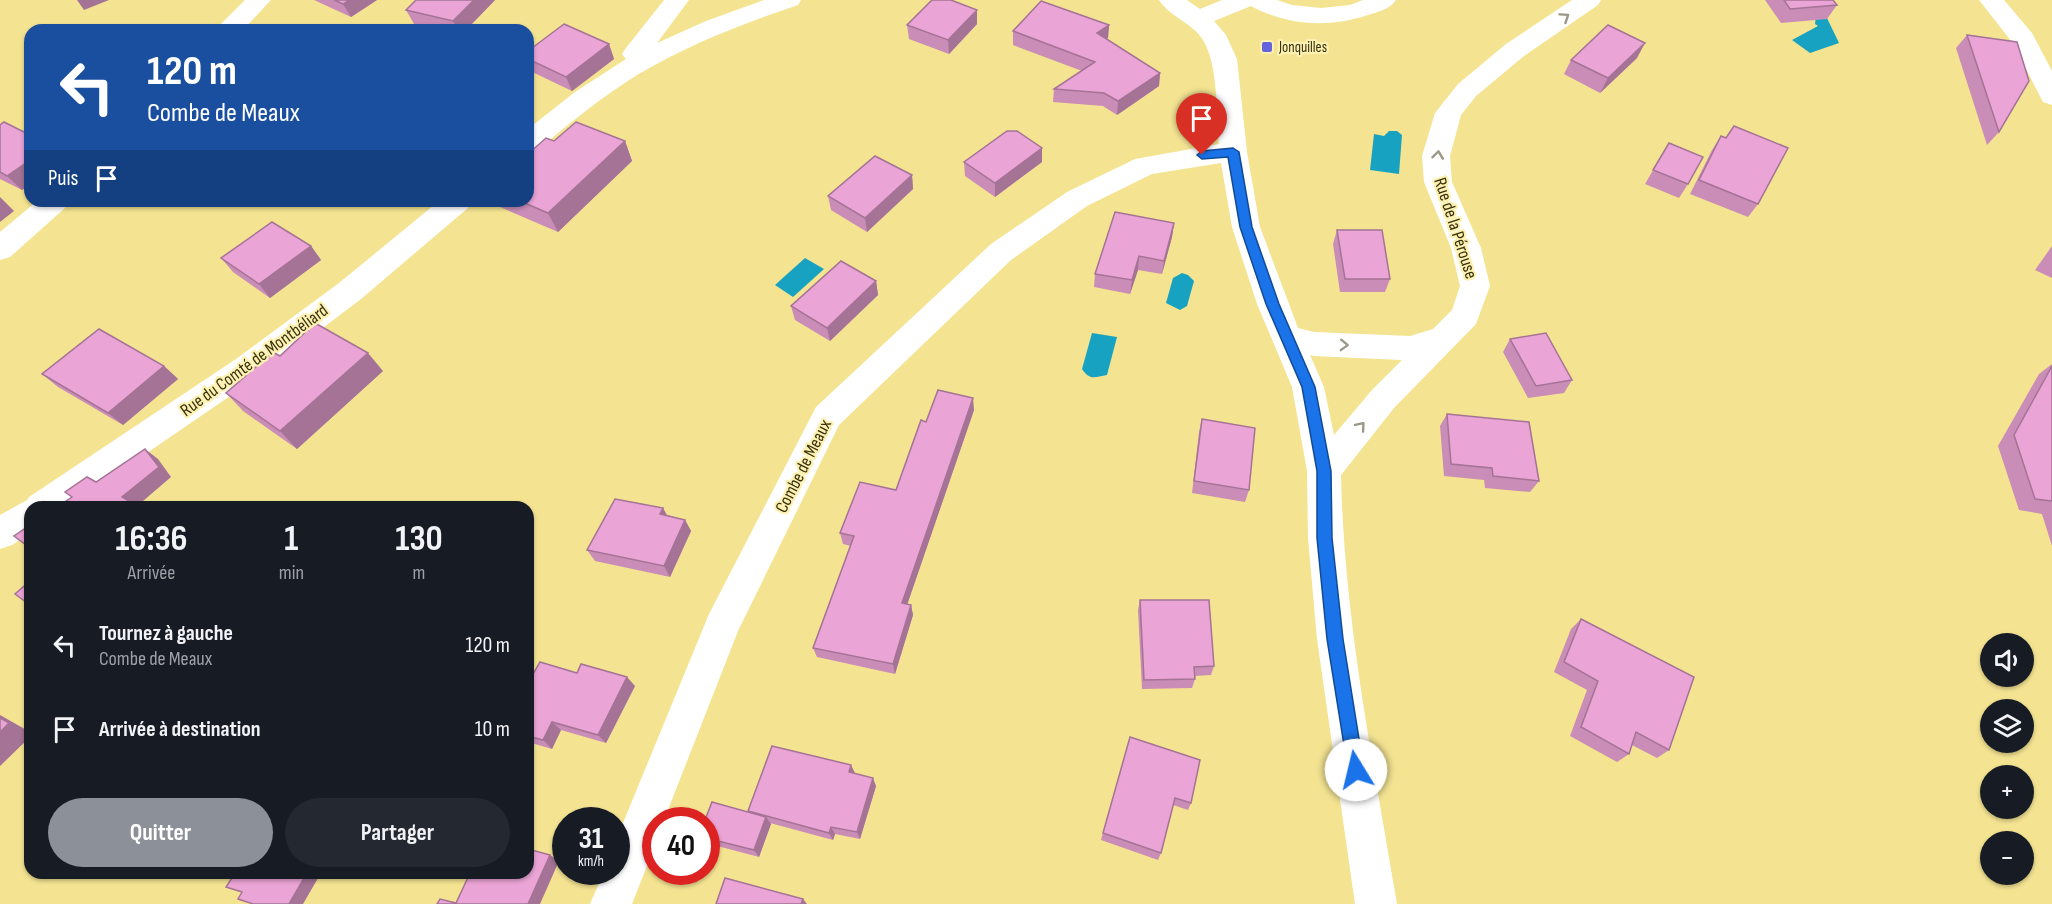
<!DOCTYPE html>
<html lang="fr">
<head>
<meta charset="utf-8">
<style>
	:root { --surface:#171b24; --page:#242831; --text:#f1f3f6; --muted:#9ea1a6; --accent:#8c9099 }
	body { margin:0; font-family:"Sofia Sans Condensed",sans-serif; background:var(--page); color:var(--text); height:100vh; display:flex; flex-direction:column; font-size:22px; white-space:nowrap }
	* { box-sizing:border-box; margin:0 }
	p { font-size:20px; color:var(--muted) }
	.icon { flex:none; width:33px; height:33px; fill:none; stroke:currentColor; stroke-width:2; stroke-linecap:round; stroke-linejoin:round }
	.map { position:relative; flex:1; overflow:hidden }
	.drawer { position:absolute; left:24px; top:501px; width:510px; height:378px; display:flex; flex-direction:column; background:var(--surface); border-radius:18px; box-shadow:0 2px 4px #0004 }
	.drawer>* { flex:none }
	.guide { position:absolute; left:24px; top:24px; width:510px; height:183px; border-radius:18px; box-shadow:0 2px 4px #0004; background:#1a4fa0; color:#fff; overflow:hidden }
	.tools { position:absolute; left:1980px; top:633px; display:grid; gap:12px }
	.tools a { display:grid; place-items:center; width:54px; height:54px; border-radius:50%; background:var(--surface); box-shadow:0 2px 4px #0004; font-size:30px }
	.speed { position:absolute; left:552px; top:807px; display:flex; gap:12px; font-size:30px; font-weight:700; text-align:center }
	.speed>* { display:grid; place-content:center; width:78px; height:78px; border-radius:50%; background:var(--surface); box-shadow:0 2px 4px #0004; line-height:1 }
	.speed small { font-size:15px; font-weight:400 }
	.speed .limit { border:9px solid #d22; background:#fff; color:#111 }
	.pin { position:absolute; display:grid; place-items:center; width:51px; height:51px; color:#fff; margin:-62px -26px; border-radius:50% 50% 50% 0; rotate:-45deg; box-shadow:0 0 6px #0007 }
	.pin .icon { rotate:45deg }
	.me { position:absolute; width:66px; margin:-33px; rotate:351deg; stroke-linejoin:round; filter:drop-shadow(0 0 4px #0008) }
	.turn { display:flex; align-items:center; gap:21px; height:126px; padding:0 24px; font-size:27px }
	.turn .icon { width:78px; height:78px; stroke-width:2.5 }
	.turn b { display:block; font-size:42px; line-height:51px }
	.then { display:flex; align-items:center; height:57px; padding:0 24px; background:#0003; gap:12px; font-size:22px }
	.eta { display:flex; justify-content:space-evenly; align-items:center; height:102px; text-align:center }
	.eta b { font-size:36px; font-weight:700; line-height:42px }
	.primary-button { display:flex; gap:12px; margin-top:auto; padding:12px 24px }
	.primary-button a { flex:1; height:69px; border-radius:36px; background:var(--accent); color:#fff; font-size:24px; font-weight:700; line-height:69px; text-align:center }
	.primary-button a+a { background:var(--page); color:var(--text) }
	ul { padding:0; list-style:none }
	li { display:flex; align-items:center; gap:18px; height:84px; padding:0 24px }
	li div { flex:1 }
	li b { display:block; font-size:22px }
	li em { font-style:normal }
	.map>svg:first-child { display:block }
	.water { fill:#18a2c1 }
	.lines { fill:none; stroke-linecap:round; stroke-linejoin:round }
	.minor { fill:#fff; fill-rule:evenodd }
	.wall { fill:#c98db7 }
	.shaded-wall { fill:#a47395 }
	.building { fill:#eaa4d5; stroke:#a47395; stroke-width:1.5 }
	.oneway { stroke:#9b9886 }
	.route { fill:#1a73e8; stroke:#114b97; stroke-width:1.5 }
	.poi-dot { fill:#6364dd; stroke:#fdf1b1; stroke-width:2 }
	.labels { text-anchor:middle; stroke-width:4.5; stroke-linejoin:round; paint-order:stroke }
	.far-poi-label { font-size:15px; fill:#37300e; stroke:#fdf1b1; text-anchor:start }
	.street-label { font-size:18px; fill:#37300e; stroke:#fdf1b1 }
</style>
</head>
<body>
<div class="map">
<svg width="2052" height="904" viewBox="0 0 2052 904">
	<rect width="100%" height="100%" fill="#f4e492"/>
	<g class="water">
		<polygon points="1816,15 1826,16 1839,43 1810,53 1792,40 1818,26 1815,24"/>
		<polygon points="1389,131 1397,131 1402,135 1399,174 1370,170 1374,134 1384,136"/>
		<polygon points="805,258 824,269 793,297 775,285"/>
		<polygon points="1182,273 1188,275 1194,281 1187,306 1180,310 1166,303 1173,278"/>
		<path d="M1092,333L1117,337L1107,375C1095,377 1090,381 1082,369Z"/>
	</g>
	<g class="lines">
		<g class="minor">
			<polygon points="245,0 271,0 243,30 215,30"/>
			<path d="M664,0H689L657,43L706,21L764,0H801L798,5C742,24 687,45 637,75C602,97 569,123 538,150L528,152V129L575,92L626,59L622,54L626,48Z"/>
			<path d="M1159,0H1187L1200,9L1222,0H1277L1292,5L1321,8L1350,5L1363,0H1396C1390,9 1378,12 1368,15C1328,28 1288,26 1251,6L1214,21L1226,35L1237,59L1247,152L1260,227L1298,328L1314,332L1410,336L1433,329L1452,310L1460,286L1451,248L1424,182L1422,156L1435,113L1458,84L1506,44L1572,0H1601L1598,5L1524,56L1476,96L1461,115L1450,156L1452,182L1481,248L1490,286L1476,324L1394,408L1341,475C1344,619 1373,762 1397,904H1355L1317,639L1308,538L1307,471L1292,387L1257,304L1232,227L1221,163L1152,174L1087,206L1011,260L839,425L738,631L664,820H656V843L632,904H590L604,872H616V840L709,614L816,407L991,244L1067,192L1135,159L1219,144C1216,114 1219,62 1201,37C1190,22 1169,16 1159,0ZM1310,355L1314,356L1402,360L1372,390L1334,435L1324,387Z"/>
			<polygon points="1979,0 2004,0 2032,33 2052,71 2052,105 2043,102 2012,42"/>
			<polygon points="37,201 69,201 65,208 10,257 0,260 0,232"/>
			<polygon points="439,201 472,201 468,208 361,299 258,377 68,507 30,507 30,533 12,545 0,549 0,515 27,500 29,497 236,359 339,283"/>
		</g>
	</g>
	<g class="wall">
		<polygon points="314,0 377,0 351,17"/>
		<polygon points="495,0 466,30 437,30 414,24 406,10"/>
		<polygon points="1765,0 1833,0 1837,5 1827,19 1781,23"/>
		<polygon points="977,10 977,24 949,54 909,39 907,25"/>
		<polygon points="1109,25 1108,38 1107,39 1160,73 1159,86 1117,115 1103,106 1053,102 1054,89 1082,71 1013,45 1013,31"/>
		<polygon points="1967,35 1999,132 1987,145 1956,48"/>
		<polygon points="609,44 614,59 572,91 528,70 528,51"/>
		<polygon points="1637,58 1600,93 1564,74 1571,60"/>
		<polygon points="0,125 30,135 30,184 22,190 0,179"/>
		<polygon points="1734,126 1758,204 1748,217 1690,194 1712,150 1721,136 1725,138"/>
		<polygon points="554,141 625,141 632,161 558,232 500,207 497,201 528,201"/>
		<polygon points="1669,143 1688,184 1679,198 1645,184"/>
		<polygon points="1042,148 1042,162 995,197 965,176 964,162"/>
		<polygon points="912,175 913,189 867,232 831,210 828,196"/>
		<polygon points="1174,223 1172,237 1162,274 1138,270 1130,294 1094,287 1095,274"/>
		<polygon points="1337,230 1390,279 1385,292 1340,292 1333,244"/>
		<polygon points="311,246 321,260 270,298 233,272 221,258"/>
		<polygon points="2052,246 2052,278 2035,270"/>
		<polygon points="876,281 878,295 830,341 795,320 791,306"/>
		<polygon points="1510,339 1572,380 1564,393 1528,398 1503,352"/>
		<polygon points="280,356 383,371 297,449 243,411 226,393"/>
		<polygon points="2052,364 2052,546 2042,514 2019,510 1998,446 2039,374"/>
		<polygon points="164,366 178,379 123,425 58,387 42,374"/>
		<polygon points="974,410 907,604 911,605 913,615 895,674 817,657 813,648 851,546 843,544 840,533 896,490 926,422"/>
		<polygon points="1447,414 1539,481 1530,492 1485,488 1484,480 1444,476 1440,426"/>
		<polygon points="1202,419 1249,490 1245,502 1192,493 1199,432"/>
		<polygon points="663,508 667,515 685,520 691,531 670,577 595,561 587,550"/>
		<polygon points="1140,600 1214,666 1211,675 1195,676 1195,679 1192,688 1142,689 1138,610"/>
		<polygon points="1581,619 1669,750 1657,758 1632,745 1629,754 1617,762 1570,736 1587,690 1554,672 1571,629"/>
		<polygon points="577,673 635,686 606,743 561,730 552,749 528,742 528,683"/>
		<polygon points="1130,737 1191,803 1188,810 1173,805 1161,853 1158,860 1101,840"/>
		<polygon points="854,773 876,786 860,839 835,834 833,840 770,823 771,824 759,857 706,843 706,820 748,812"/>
	</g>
	<g class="shaded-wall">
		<polygon points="77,0 109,0 84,10"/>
		<polygon points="350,0 377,0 351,17 343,4"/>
		<polygon points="474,0 495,0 466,30 458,30 453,21"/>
		<polygon points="977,10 977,24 949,54 948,40"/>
		<polygon points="1109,25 1108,38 1096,46 1097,33"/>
		<polygon points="1645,43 1637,58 1600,93 1608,78"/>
		<polygon points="609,44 614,59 572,91 566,77"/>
		<polygon points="1160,73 1159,86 1117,115 1118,101"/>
		<polygon points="625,141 632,161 558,232 548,213"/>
		<polygon points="1042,148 1042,162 995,197 995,183"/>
		<polygon points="30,160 30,184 22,190 7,176"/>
		<polygon points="912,175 913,189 867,232 865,218"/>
		<polygon points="0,197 14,211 0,222"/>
		<polygon points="1174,223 1172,237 1162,274 1164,261"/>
		<polygon points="311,246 321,260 270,298 259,284"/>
		<polygon points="1139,256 1138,270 1130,294 1132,280"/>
		<polygon points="876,281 878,295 830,341 827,328"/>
		<polygon points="368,353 383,371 297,449 280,431"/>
		<polygon points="164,366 178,379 123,425 108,413"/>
		<polygon points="973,398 974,410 904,614 902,603"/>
		<polygon points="145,449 158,459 171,477 136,507 122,497"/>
		<polygon points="663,508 669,520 660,514"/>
		<polygon points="685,520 691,531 670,577 664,566"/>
		<polygon points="911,605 913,615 895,674 893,664"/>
		<polygon points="627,677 635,686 606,743 598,735"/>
		<polygon points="0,715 30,732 30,737 0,766"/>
		<polygon points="552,722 561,730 552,749 543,740"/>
		<polygon points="851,765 855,773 849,772"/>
		<polygon points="873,778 876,786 860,839 857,832"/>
		<polygon points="766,817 771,824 759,857 754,850"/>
		<polygon points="831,827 835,834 833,840 829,833"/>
		<polygon points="550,855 559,861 540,904 528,904"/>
		<polygon points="307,873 321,873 303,904 289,904"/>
		<polygon points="803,899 807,904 801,904"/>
	</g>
	<g class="building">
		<polygon points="334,0 350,0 343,4"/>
		<polygon points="416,0 474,0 453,21 406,10"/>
		<polygon points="932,0 951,0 977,10 948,40 907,25"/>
		<polygon points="1784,0 1833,0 1837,5 1790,9"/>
		<polygon points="1041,1 1109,25 1097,33 1160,73 1118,101 1104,93 1054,89 1095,62 1013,31"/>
		<polygon points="564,24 609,44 566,77 528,59 528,51"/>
		<polygon points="1608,25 1645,43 1608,78 1571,60"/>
		<polygon points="1967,35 2017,42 2029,81 1999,132"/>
		<polygon points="4,122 30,135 30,160 7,176 0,172 0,125"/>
		<polygon points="576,122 625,141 548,213 520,201 528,201 528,154 546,138 554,141"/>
		<polygon points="1734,126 1788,148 1758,204 1699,180 1721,136 1726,138"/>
		<polygon points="1007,131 1017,131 1042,148 995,183 964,162"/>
		<polygon points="1669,143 1703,157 1688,184 1653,170"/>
		<polygon points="875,156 912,175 865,218 828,196"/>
		<polygon points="1115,212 1174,223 1164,261 1139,256 1132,280 1095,274"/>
		<polygon points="272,222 311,246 259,284 221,258"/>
		<polygon points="1337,230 1382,230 1390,279 1345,279"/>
		<polygon points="841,261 876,281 827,328 791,306"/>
		<polygon points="315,323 368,353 280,431 226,393 273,352 280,356"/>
		<polygon points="99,329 164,366 108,413 42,374"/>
		<polygon points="1546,333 1572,380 1536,386 1510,339"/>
		<polygon points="2052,366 2052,501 2035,499 2014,435"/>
		<polygon points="938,390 973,398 902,603 911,605 893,664 813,648 854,536 840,533 860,482 896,490 921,420 926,422"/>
		<polygon points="1447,414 1529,422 1539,481 1493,476 1492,468 1451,464"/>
		<polygon points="1202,419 1255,428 1249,490 1194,481"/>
		<polygon points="145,449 159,467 122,497 139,507 57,507 72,497 65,492 87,477 96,482"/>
		<polygon points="615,499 663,508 660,514 685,520 664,566 587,550"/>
		<polygon points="30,525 30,548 14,536"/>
		<polygon points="30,581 30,605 15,594"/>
		<polygon points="1140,600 1209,600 1214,666 1194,667 1195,679 1144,680"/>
		<polygon points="1581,619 1694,677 1669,750 1636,732 1629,754 1581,727 1598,681 1564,662"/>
		<polygon points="540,662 577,673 581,664 627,677 598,735 552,722 543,740 528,736 528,683"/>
		<polygon points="0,718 9,723 0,732"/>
		<polygon points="1130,737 1200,760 1191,803 1175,798 1161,853 1103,833"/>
		<polygon points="772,746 851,765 849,772 873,778 857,832 831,827 829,833 748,811"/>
		<polygon points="712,802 766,817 754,850 706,838 706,820 705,820"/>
		<polygon points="528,849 550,855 528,904 437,904 440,899 456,903 470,873 528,873"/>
		<polygon points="235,873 307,873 289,904 253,904 238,899 242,892 226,887"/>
		<polygon points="725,878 803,899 801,904 716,904"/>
	</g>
	<defs><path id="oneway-chevron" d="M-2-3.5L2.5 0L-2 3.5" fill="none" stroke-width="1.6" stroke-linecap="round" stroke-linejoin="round" transform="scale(1.5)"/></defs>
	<g class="oneway">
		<use href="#oneway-chevron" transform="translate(1565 17) rotate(-34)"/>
		<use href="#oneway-chevron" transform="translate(1438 155) rotate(-83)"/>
		<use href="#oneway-chevron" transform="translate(1344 345) rotate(2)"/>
		<use href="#oneway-chevron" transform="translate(1361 426) rotate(-50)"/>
	</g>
	<polygon class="route" points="1233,148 1239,152 1252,227 1279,304 1315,387 1331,471 1332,538 1343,639 1364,770 1362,775 1356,778 1350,775 1348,770 1327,639 1317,538 1317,471 1302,387 1266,304 1240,227 1228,157 1202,159 1197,155 1202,151"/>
	<rect class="poi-dot" x="1261" y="41" width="12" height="12" rx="3"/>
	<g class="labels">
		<g class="far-poi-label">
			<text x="1279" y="52">Jonquilles</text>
		</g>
		<g class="street-label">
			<text transform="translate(1456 228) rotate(72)" y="6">Rue de la Pérouse</text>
			<text transform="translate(254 360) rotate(-36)" y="6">Rue du Comté de Montbéliard</text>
			<text transform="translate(803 466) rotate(-63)" y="6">Combe de Meaux</text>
		</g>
	</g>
</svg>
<div class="tools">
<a><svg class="icon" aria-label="sound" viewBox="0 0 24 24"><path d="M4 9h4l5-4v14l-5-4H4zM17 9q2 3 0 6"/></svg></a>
<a><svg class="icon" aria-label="layers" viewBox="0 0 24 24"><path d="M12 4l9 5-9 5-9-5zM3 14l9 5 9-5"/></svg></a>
<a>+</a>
<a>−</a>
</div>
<div class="speed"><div>31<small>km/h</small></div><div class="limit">40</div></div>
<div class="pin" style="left:1202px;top:155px;background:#d93025"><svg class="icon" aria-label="arrive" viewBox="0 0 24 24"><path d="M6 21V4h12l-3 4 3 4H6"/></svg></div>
<svg class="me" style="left:1356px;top:770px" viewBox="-20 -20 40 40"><circle r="19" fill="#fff"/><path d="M0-13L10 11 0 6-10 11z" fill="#1a73e8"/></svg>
<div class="guide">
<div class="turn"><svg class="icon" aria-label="left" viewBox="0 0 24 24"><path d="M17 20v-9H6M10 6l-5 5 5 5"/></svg><div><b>120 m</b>Combe de Meaux</div></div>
<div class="then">Puis<svg class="icon" aria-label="arrive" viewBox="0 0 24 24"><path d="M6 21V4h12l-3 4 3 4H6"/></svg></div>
</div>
<section class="drawer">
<div class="eta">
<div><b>16:36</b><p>Arrivée</p></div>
<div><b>1</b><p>min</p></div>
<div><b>130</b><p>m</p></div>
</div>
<ul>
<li><svg class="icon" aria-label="left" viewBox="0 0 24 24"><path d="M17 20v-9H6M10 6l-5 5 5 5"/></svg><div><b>Tournez à gauche</b><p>Combe de Meaux</p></div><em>120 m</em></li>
<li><svg class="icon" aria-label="arrive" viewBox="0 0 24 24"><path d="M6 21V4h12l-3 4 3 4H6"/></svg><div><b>Arrivée à destination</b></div><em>10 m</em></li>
</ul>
<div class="primary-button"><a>Quitter</a><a>Partager</a></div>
</section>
</div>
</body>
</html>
